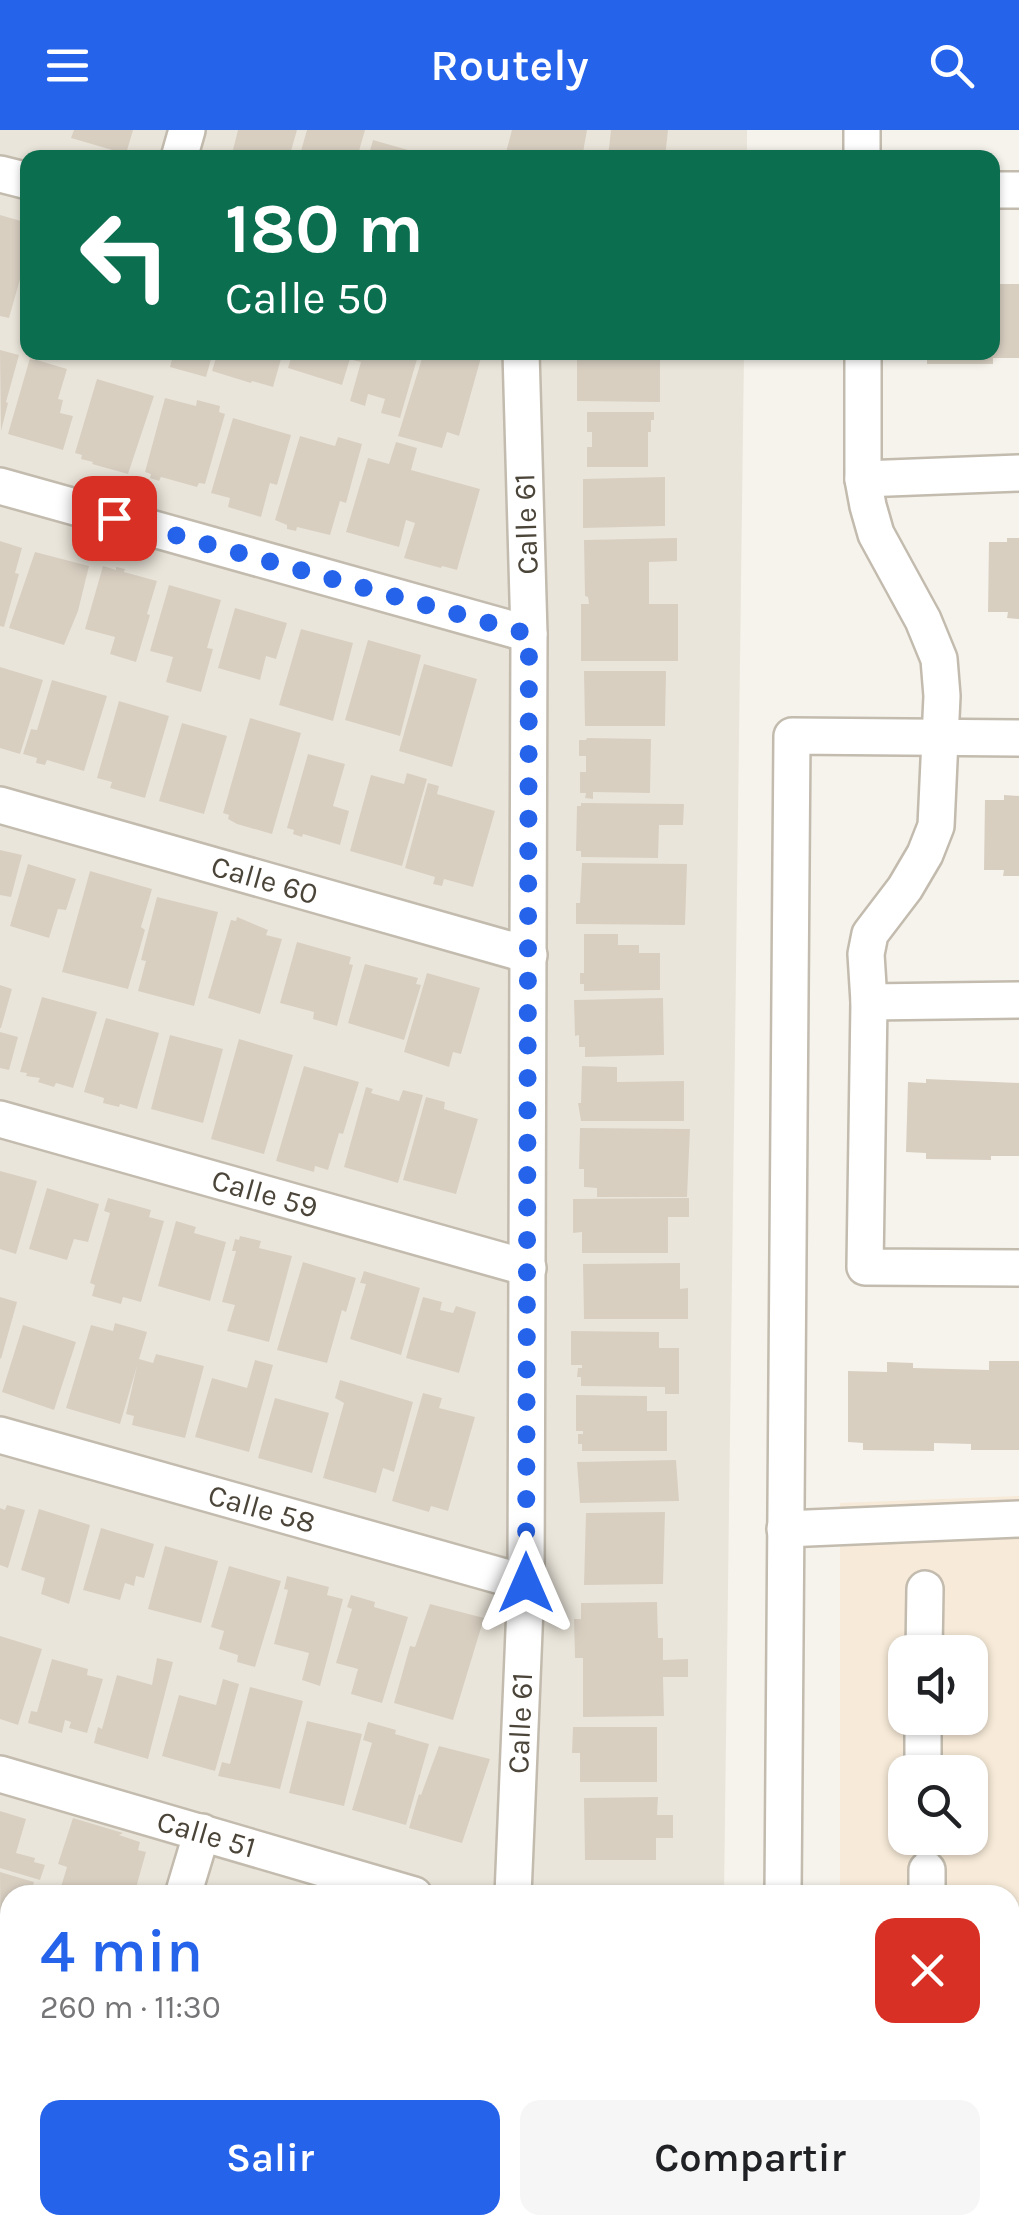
<!DOCTYPE html>
<html lang="es">
<head>
<meta charset="utf-8">
<style>
	:root { --surface:#fff; --page:#f6f6f6; --text:#202124; --muted:#757577; --accent:#2563eb }
	body { margin:0; font-family:Karla,sans-serif; background:var(--page); color:var(--text); height:100vh; display:flex; flex-direction:column; font-size:38px; white-space:nowrap }
	* { box-sizing:border-box; margin:0 }
	p { font-size:32px; color:var(--muted) }
	.icon { flex:none; width:55px; height:55px; fill:none; stroke:currentColor; stroke-width:2; stroke-linecap:round; stroke-linejoin:round }
	.map { position:relative; flex:1; overflow:hidden }
	.drawer { position:absolute; left:0px; top:1755px; width:1020px; height:350px; display:flex; flex-direction:column; background:var(--surface); border-radius:30px 30px 0 0; box-shadow:0 2px 8px #0004 }
	.drawer>* { flex:none }
	.banner { position:absolute; left:20px; top:20px; width:980px; height:210px; border-radius:20px; box-shadow:0 2px 8px #0004; background:#0b6e4f; color:#fff; overflow:hidden }
	.fabs { position:absolute; left:888px; top:1505px; display:grid; gap:20px }
	.fabs a { display:grid; place-items:center; width:100px; height:100px; border-radius:20px; background:var(--surface); box-shadow:0 2px 8px #0004; font-size:50px }
	.pin { position:absolute; display:grid; place-items:center; width:85px; height:85px; color:#fff; margin:-42px; border-radius:20px; box-shadow:0 5px 15px #0006 }
	.me { position:absolute; width:110px; margin:-55px; rotate:0deg; stroke-linejoin:round; filter:drop-shadow(0 0 8px #0008) }
	.turn { display:flex; align-items:center; gap:35px; height:210px; padding:0 40px; font-size:45px }
	.turn .icon { width:130px; height:130px; stroke-width:2.5 }
	.turn b { display:block; font-size:70px; line-height:85px }
	.round { display:grid; place-items:center; flex:none; width:105px; height:105px; border-radius:20px; background:var(--page) }
	.summary { display:flex; align-items:center; justify-content:space-between; height:170px; padding:0 40px }
	h1 { font-size:60px; font-weight:600; line-height:75px; color:var(--accent) }
	.cta { display:flex; gap:20px; margin-top:auto; padding:20px 40px }
	.cta a { flex:1; height:115px; border-radius:20px; background:var(--accent); color:#fff; font-size:40px; font-weight:600; line-height:115px; text-align:center }
	.cta a+a { background:var(--page); color:var(--text) }
	header { display:flex; justify-content:space-between; align-items:center; height:130px; padding:0 40px; background:var(--accent); color:#fff; font-size:45px; font-weight:600 }
	.map>svg:first-child { display:block }
	.residential { fill:#eae5da }
	.commercial { fill:#f7ead8; fill-rule:evenodd }
	.building { fill:#d8cfc1 }
	.lines { fill:none; stroke-linecap:round; stroke-linejoin:round }
	.minor-casing { stroke:#c2bbae; stroke-width:40 }
	.minor { stroke:#fff; stroke-width:35 }
	.route { stroke:#2563eb; stroke-width:18; stroke-dasharray:0 32.4 }
	.labels { text-anchor:middle; stroke-width:10; stroke-linejoin:round; paint-order:stroke }
	.street-label { font-size:30px; fill:#4b4439; stroke:#fff }
</style>
</head>
<body>
<header><svg class="icon" aria-label="menu" viewBox="0 0 24 24"><path d="M4 6h16M4 12h16M4 18h16"/></svg>Routely<svg class="icon" aria-label="search" viewBox="0 0 24 24"><circle cx="10" cy="10" r="6"/><path d="M15 15l6 6"/></svg></header>
<div class="map">
<svg width="1019" height="2105" viewBox="0 0 1019 2105">
	<rect width="100%" height="100%" fill="#f6f3ec"/>
	<polygon class="residential" points="0,0 747,0 747,28 28,28 28,222 744,223 724,1765 10,1765 10,2095 720,2095 720,2105 0,2105"/>
	<path class="commercial" d="M1019,1366V2105H839V2095H1010V1765H840V1373ZM905,1522H970V1588H905ZM905,1642H970V1708H905Z"/>
	<g class="building">
		<polygon points="74,0 133,0 126,24 71,8"/>
		<polygon points="238,0 297,0 289,28 231,28"/>
		<polygon points="307,0 365,0 357,28 299,28"/>
		<polygon points="512,0 587,0 582,28 511,28 505,26"/>
		<polygon points="611,0 668,0 665,28 608,28"/>
		<polygon points="373,10 429,26 429,28 368,28"/>
		<polygon points="0,85 28,93 28,121 9,188 0,186"/>
		<polygon points="992,154 1019,154 1019,228 993,228 993,234 927,234 927,228 904,228 904,222 992,222"/>
		<polygon points="0,220 19,225 6,272 8,273 1,301"/>
		<polygon points="174,222 213,222 206,247 170,237"/>
		<polygon points="218,222 283,222 273,257 252,251 251,253 212,241"/>
		<polygon points="293,222 352,222 342,255 288,238"/>
		<polygon points="355,222 419,222 400,288 381,283 385,269 368,264 365,276 350,271 361,232 353,230"/>
		<polygon points="424,222 482,224 459,306 447,302 442,318 398,306"/>
		<polygon points="577,222 660,222 660,272 577,271"/>
		<polygon points="30,228 67,239 58,269 63,270 60,283 73,286 63,320 8,304"/>
		<polygon points="97,249 154,266 128,344 92,334 93,332 81,329 82,325 75,323"/>
		<polygon points="165,268 196,276 197,270 220,276 219,282 225,284 205,354 199,353 197,357 161,347 159,351 150,348 151,344 145,342"/>
		<polygon points="587,282 654,282 654,290 651,290 651,302 648,302 648,337 587,337 587,317 592,317 592,302 587,302"/>
		<polygon points="233,288 291,305 277,355 270,353 261,387 228,377 230,368 211,363"/>
		<polygon points="300,306 335,316 338,307 362,314 346,373 340,371 330,405 297,397 296,401 287,399 287,395 275,390"/>
		<polygon points="396,312 417,318 411,340 480,359 457,440 442,436 441,438 404,428 415,393 406,390 399,417 346,402 368,328 389,334"/>
		<polygon points="665,347 665,396 583,398 583,349"/>
		<polygon points="677,408 677,431 649,432 649,474 678,474 678,531 581,531 581,474 589,474 588,467 585,466 584,410"/>
		<polygon points="1007,408 1019,408 1019,489 1007,488 1008,482 988,482 989,412 1007,412"/>
		<polygon points="0,411 22,418 15,443 19,444 4,497 0,496"/>
		<polygon points="35,422 89,436 78,481 64,515 9,498"/>
		<polygon points="103,436 116,440 116,437 125,439 124,442 157,451 147,484 150,485 136,532 110,524 115,507 85,499"/>
		<polygon points="169,455 221,470 207,518 213,519 201,562 166,552 173,527 150,521"/>
		<polygon points="235,478 287,493 276,529 266,526 260,550 218,538"/>
		<polygon points="301,499 353,513 333,591 279,575"/>
		<polygon points="368,510 421,525 400,606 345,590"/>
		<polygon points="424,534 477,549 452,637 399,621"/>
		<polygon points="0,537 43,550 20,624 0,618"/>
		<polygon points="584,541 666,541 665,596 585,596"/>
		<polygon points="52,550 107,566 84,641 47,630 45,635 36,633 37,628 23,624 31,599 37,600"/>
		<polygon points="119,571 169,586 145,668 110,658 112,652 97,648"/>
		<polygon points="250,588 301,603 272,704 237,694 228,689 229,685 223,683"/>
		<polygon points="182,593 227,606 204,684 159,671"/>
		<polygon points="587,608 651,609 650,663 593,662 593,669 585,668 586,663 580,663 580,642 586,642 586,626 579,626 579,610 586,610"/>
		<polygon points="308,624 345,634 333,676 349,681 340,715 303,704 302,707 293,704 294,700 287,698"/>
		<polygon points="407,643 427,649 402,736 350,721 371,645 404,654"/>
		<polygon points="428,653 439,656 437,664 495,681 473,757 444,749 442,756 433,754 435,747 405,738"/>
		<polygon points="1004,665 1019,666 1019,746 1003,746 1004,740 984,740 985,670 1004,670"/>
		<polygon points="581,673 684,674 683,695 659,695 658,728 581,727 581,721 576,721 577,676 581,676"/>
		<polygon points="0,720 22,725 11,767 0,765"/>
		<polygon points="582,733 687,734 685,795 576,794 576,773 580,773"/>
		<polygon points="28,734 76,749 66,780 58,779 49,808 10,796"/>
		<polygon points="90,741 152,759 141,797 145,800 128,859 62,842"/>
		<polygon points="157,767 218,782 194,876 138,861 146,831 141,830"/>
		<polygon points="237,787 268,800 266,805 282,809 260,884 208,868 231,790 236,791"/>
		<polygon points="584,804 618,804 618,815 639,815 639,823 660,823 660,860 584,861 584,854 580,854 580,843 584,843"/>
		<polygon points="297,812 351,827 349,834 353,835 337,896 313,889 314,882 280,873"/>
		<polygon points="365,834 418,848 416,854 421,855 404,910 348,893"/>
		<polygon points="427,843 480,858 461,924 453,922 449,937 404,922"/>
		<polygon points="0,855 12,859 1,898 0,898"/>
		<polygon points="42,867 97,882 73,958 56,953 54,957 38,952 40,948 26,946 27,943 20,942"/>
		<polygon points="663,868 664,925 585,927 585,917 579,917 579,905 575,906 574,870"/>
		<polygon points="106,888 159,903 137,979 120,974 119,977 103,973 104,968 84,962"/>
		<polygon points="0,902 18,907 9,940 0,938"/>
		<polygon points="170,905 223,919 203,993 151,979"/>
		<polygon points="239,909 293,925 264,1024 211,1009"/>
		<polygon points="304,936 359,952 343,1004 339,1003 328,1040 315,1036 314,1042 276,1031"/>
		<polygon points="582,936 617,937 617,952 684,951 684,991 581,991 578,973 581,973"/>
		<polygon points="926,949 1019,953 1019,1026 991,1026 991,1030 926,1029 926,1023 906,1022 908,952 926,953"/>
		<polygon points="366,957 373,959 371,963 399,971 403,960 423,965 398,1053 344,1037"/>
		<polygon points="426,967 445,972 444,979 478,989 456,1064 403,1050"/>
		<polygon points="580,998 690,999 687,1067 597,1067 597,1058 584,1057 584,1039 579,1039"/>
		<polygon points="0,1041 37,1051 16,1124 0,1119"/>
		<polygon points="47,1058 99,1074 88,1112 74,1109 67,1130 29,1119"/>
		<polygon points="108,1068 151,1080 149,1087 164,1091 141,1172 123,1167 121,1174 92,1166 95,1155 90,1153 110,1083 104,1081"/>
		<polygon points="689,1068 689,1087 668,1087 668,1123 582,1123 582,1102 573,1103 573,1069"/>
		<polygon points="176,1091 196,1097 194,1103 226,1112 210,1171 158,1156"/>
		<polygon points="240,1106 261,1111 259,1118 292,1126 269,1212 227,1201 235,1175 222,1172 236,1121 232,1121 235,1109 239,1110"/>
		<polygon points="303,1132 356,1148 346,1182 342,1180 327,1233 277,1220"/>
		<polygon points="680,1133 680,1159 688,1158 688,1189 584,1189 583,1134"/>
		<polygon points="364,1141 420,1158 401,1225 350,1209 366,1154 360,1153"/>
		<polygon points="0,1167 17,1172 1,1229 0,1228"/>
		<polygon points="423,1167 442,1172 440,1180 453,1183 456,1176 476,1182 459,1243 406,1228"/>
		<polygon points="115,1193 147,1202 139,1229 153,1233 156,1224 204,1236 185,1308 132,1295 134,1286 126,1284 137,1236 120,1294 66,1278 91,1195 113,1201"/>
		<polygon points="23,1195 76,1212 54,1280 2,1262"/>
		<polygon points="571,1201 659,1202 659,1218 679,1218 679,1264 665,1264 665,1257 581,1256 581,1247 577,1247 578,1238 582,1238 582,1235 571,1235"/>
		<polygon points="255,1230 273,1235 249,1322 195,1307 212,1248 247,1258"/>
		<polygon points="989,1231 1019,1231 1019,1320 971,1320 971,1314 934,1313 934,1321 863,1320 863,1313 848,1312 848,1241 887,1242 887,1232 913,1233 913,1238 989,1240"/>
		<polygon points="340,1250 413,1272 394,1342 383,1338 376,1363 323,1348 344,1273 335,1268"/>
		<polygon points="423,1263 442,1268 439,1278 475,1287 448,1381 431,1376 429,1382 392,1371"/>
		<polygon points="576,1265 647,1266 647,1281 667,1281 667,1321 582,1321 582,1314 578,1314 578,1304 583,1304 583,1301 576,1301"/>
		<polygon points="275,1268 329,1283 312,1343 258,1328"/>
		<polygon points="676,1330 679,1371 580,1373 577,1332"/>
		<polygon points="7,1375 25,1380 8,1438 0,1435 0,1378 5,1380"/>
		<polygon points="39,1379 90,1395 69,1474 41,1464 45,1448 21,1440"/>
		<polygon points="665,1382 663,1454 584,1455 586,1383"/>
		<polygon points="101,1398 154,1414 144,1448 136,1446 134,1456 125,1453 120,1470 83,1460"/>
		<polygon points="165,1416 218,1431 201,1493 148,1479"/>
		<polygon points="229,1436 281,1451 255,1537 237,1532 238,1525 219,1519 224,1501 211,1497"/>
		<polygon points="287,1446 329,1457 327,1465 343,1469 320,1556 302,1550 309,1523 274,1514 288,1460 284,1459"/>
		<polygon points="351,1465 375,1472 374,1477 408,1487 382,1573 351,1564 358,1539 336,1533 352,1479 347,1477"/>
		<polygon points="657,1472 658,1508 663,1508 663,1530 688,1529 688,1547 663,1547 664,1586 583,1587 583,1528 575,1528 574,1489 581,1489 581,1473"/>
		<polygon points="430,1474 484,1488 453,1590 394,1573 410,1516 415,1517"/>
		<polygon points="0,1506 42,1519 18,1595 0,1589"/>
		<polygon points="157,1528 173,1532 148,1629 94,1613 98,1597 102,1599 117,1545 152,1555"/>
		<polygon points="52,1529 88,1539 87,1545 103,1549 87,1603 69,1598 71,1592 65,1590 62,1603 28,1593 31,1581 37,1582"/>
		<polygon points="223,1549 239,1554 215,1641 162,1626 179,1565 216,1575"/>
		<polygon points="250,1557 303,1571 280,1659 218,1646 222,1632 230,1634"/>
		<polygon points="307,1591 362,1604 344,1676 289,1663"/>
		<polygon points="368,1592 396,1600 395,1604 429,1614 406,1695 352,1680 372,1613 363,1610"/>
		<polygon points="573,1597 657,1597 657,1652 580,1652 580,1623 572,1623"/>
		<polygon points="439,1616 490,1629 462,1713 409,1698 419,1664 421,1665"/>
		<polygon points="658,1667 657,1685 673,1685 673,1708 656,1708 656,1730 585,1730 584,1668"/>
		<polygon points="0,1681 26,1689 16,1723 35,1728 34,1732 45,1735 40,1750 0,1738"/>
		<polygon points="73,1688 123,1703 119,1705 140,1712 138,1720 146,1722 134,1765 89,1765 61,1757 67,1737 58,1734"/>
		<polygon points="0,1742 34,1752 30,1765 10,1765 10,1801 4,1799 2,1808 10,1810 1,1840"/>
		<polygon points="46,1756 72,1764 72,1765 44,1765"/>
		<polygon points="7,1882 10,1883 10,1941 0,1938 0,1892 3,1894"/>
		<polygon points="9,1975 10,1975 10,2010 0,2007"/>
		<polygon points="0,2017 10,2020 10,2079 0,2076"/>
		<polygon points="0,2085 10,2088 10,2095 39,2096 36,2105 0,2105"/>
		<polygon points="153,2095 242,2095 252,2098 249,2105 150,2105"/>
		<polygon points="318,2095 384,2095 381,2105 350,2105"/>
		<polygon points="513,2095 543,2095 540,2105 511,2105"/>
	</g>
	<g class="lines">
		<g class="minor-casing">
			<g id="minor">
				<polyline points="862,0 862,28"/>
				<polyline points="179,28 187,0"/>
				<polyline points="0,44 28,51"/>
				<polyline points="992,60 1019,60"/>
				<polyline points="863,222 863,349 868,376 876,404 923,490 939,529 942,566 936,696 925,724 905,758 870,804 866,824 869,872 865,1137 1019,1138"/>
				<polyline points="863,349 1019,343"/>
				<polyline points="0,356 529,504"/>
				<path id="s1" d="M0,675L529,825"/>
				<polyline points="869,872 1019,870"/>
				<path id="s2" d="M0,989L528,1138"/>
				<path id="s3" d="M0,1305L526,1453"/>
				<polyline points="785,1399 1019,1389"/>
				<polyline points="924,1522 925,1459"/>
				<polyline points="923,1642 923,1588"/>
				<path id="s4" d="M0,1644L414,1765"/>
				<polyline points="183,1765 202,1702"/>
				<path id="s5" d="M513,1765L526,1453L529,504L521,222"/>
				<polyline points="783,1765 792,606 1019,608"/>
				<polyline points="927,1765 927,1740"/>
				<polyline points="1010,2014 1019,2014"/>
				<polyline points="82,2105 85,2095"/>
				<polyline points="418,2105 421,2095"/>
				<polyline points="780,2105 780,2095"/>
			</g>
		</g>
		<use href="#minor" class="minor"/>
	</g>
	<g class="lines">
		<polyline class="route" points="114,388 529,504 526,1453"/>
	</g>
	<g class="labels">
		<g class="street-label">
			<text transform="translate(526 394) rotate(-92)" y="10">Calle 61</text>
			<text dy="10" stroke="none"><textPath href="#s1" startOffset="275">Calle 60</textPath></text>
			<text dy="10" stroke="none"><textPath href="#s2" startOffset="275">Calle 59</textPath></text>
			<text dy="10" stroke="none"><textPath href="#s3" startOffset="272">Calle 58</textPath></text>
			<text dy="10" stroke="none"><textPath href="#s5" startOffset="172">Calle 61</textPath></text>
			<text dy="10" stroke="none"><textPath href="#s4" startOffset="215">Calle 51</textPath></text>
		</g>
	</g>
</svg>
<div class="fabs">
<a><svg class="icon" aria-label="sound" viewBox="0 0 24 24"><path d="M4 9h4l5-4v14l-5-4H4zM17 9q2 3 0 6"/></svg></a>
<a><svg class="icon" aria-label="search" viewBox="0 0 24 24"><circle cx="10" cy="10" r="6"/><path d="M15 15l6 6"/></svg></a>
</div>
<div class="pin" style="left:114px;top:388px;background:#d93025"><svg class="icon" aria-label="arrive" viewBox="0 0 24 24"><path d="M6 21V4h12l-3 4 3 4H6"/></svg></div>
<svg class="me" style="left:526px;top:1453px" viewBox="-20 -20 40 40"><path d="M0-17L14 15 0 8-14 15z" fill="#2563eb" stroke="#fff" stroke-width="4"/></svg>
<div class="banner">
<div class="turn"><svg class="icon" aria-label="left" viewBox="0 0 24 24"><path d="M17 20v-9H6M10 6l-5 5 5 5"/></svg><div><b>180 m</b>Calle 50</div></div>
</div>
<section class="drawer">
<div class="summary"><div><h1>4 min</h1><p>260 m · 11:30</p></div><a class="round" style="background:#d93025;color:#fff"><svg class="icon" aria-label="close" viewBox="0 0 24 24"><path d="M6 6l12 12M18 6L6 18"/></svg></a></div>
<div class="cta"><a>Salir</a><a>Compartir</a></div>
</section>
</div>
</body>
</html>
